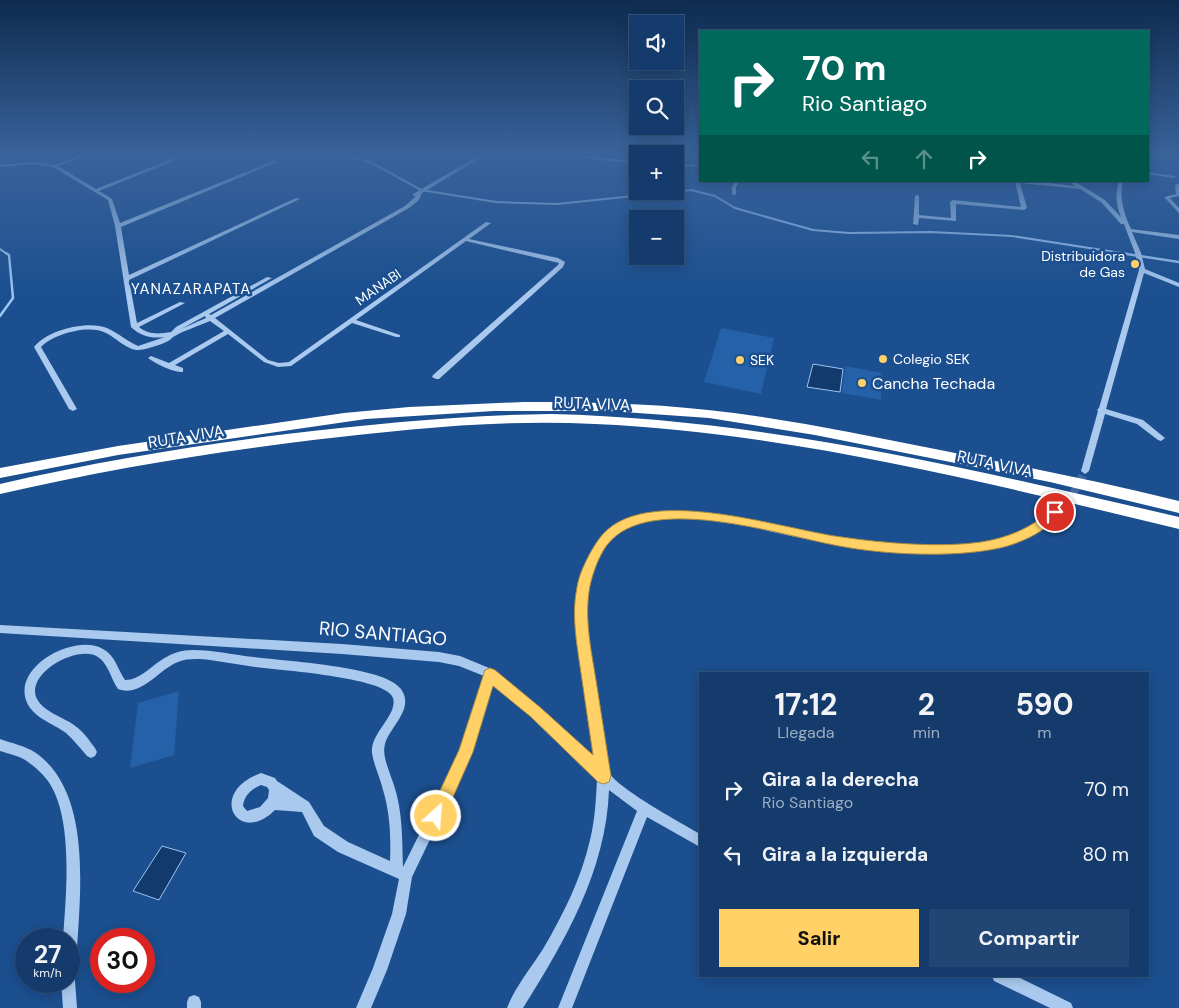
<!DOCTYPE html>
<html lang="es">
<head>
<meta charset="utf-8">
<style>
	:root { --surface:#143b6b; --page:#214673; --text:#f1f3f6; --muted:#9dadc1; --line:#33557e; --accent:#ffd166 }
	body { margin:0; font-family:"DM Sans",sans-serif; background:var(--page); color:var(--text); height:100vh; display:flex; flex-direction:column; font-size:19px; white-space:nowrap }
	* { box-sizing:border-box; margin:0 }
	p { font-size:16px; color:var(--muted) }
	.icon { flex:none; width:28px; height:28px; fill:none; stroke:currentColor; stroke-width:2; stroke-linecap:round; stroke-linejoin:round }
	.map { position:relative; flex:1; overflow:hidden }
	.panel { position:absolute; left:699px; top:672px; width:450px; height:305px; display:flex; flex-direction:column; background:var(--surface); border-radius:0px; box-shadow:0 2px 12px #0003,0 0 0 1px var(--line) }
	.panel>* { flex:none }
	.guide { position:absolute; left:699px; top:30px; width:450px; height:152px; border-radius:0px; box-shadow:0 2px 12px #0003,0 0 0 1px var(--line); background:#00695c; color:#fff; overflow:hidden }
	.tools { position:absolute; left:629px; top:15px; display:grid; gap:10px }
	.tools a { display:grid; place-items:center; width:55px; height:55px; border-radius:0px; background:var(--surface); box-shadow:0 2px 12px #0003,0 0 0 1px var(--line); font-size:25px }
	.speed { position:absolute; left:15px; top:928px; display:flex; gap:10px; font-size:25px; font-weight:700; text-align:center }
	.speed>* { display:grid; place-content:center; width:65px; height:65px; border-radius:50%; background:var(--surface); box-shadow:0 2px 12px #0003,0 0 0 1px var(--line); line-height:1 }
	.speed small { font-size:12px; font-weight:400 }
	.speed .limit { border:8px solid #d22; background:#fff; color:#111 }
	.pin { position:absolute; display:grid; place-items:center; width:42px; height:42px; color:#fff; margin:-21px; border:2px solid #fff; border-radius:50%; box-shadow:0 1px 5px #0007 }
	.me { position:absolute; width:55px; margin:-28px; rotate:26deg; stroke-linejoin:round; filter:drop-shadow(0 0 4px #0008) }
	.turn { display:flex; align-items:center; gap:18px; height:105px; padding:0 20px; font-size:22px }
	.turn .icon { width:65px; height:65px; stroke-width:2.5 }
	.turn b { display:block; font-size:35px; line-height:42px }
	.lanes { display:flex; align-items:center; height:48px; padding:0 20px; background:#0003; justify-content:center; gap:25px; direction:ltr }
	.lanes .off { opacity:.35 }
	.eta { display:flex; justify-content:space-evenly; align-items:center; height:85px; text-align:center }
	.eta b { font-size:30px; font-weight:700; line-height:35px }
	.primary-button { display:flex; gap:10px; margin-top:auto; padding:10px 20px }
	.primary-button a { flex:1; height:58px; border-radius:0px; background:var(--accent); color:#111; font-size:20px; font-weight:700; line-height:58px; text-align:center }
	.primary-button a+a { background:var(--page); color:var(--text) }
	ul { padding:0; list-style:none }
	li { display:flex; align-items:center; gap:15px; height:65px; padding:0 20px }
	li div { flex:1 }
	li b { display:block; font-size:19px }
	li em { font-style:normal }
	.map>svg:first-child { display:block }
	.green { fill:#2461a8 }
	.water { fill:#123a6d; stroke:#9cc4f0 }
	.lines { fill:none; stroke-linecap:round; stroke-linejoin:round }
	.stream-far1 { stroke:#9cc4f0; stroke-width:2 }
	.stream { stroke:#9cc4f0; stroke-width:2.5 }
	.minor-tunnel { stroke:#3d69a0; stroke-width:8; stroke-dasharray:8 4.5; stroke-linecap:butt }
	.minor { fill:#a9c9ee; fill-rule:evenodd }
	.highway { fill:#fff; fill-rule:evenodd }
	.route { fill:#ffd166; stroke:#a68842 }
	.poi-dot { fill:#ffd166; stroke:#1b4f8f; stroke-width:2 }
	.labels { text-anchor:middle; stroke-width:5; stroke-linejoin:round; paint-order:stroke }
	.far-poi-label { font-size:14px; fill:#fff; stroke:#1b4f8f; text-anchor:start }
	.far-street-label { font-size:14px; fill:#fff; stroke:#1b4f8f }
	.far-neighbourhood-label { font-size:15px; letter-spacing:1px; fill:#fff; stroke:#1b4f8f }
	.poi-label { font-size:16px; fill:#fff; stroke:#1b4f8f; text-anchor:start }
	.street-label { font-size:16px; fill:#fff; stroke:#1b4f8f }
	.near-street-label { font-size:19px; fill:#fff; stroke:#1b4f8f }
</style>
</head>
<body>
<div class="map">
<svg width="1179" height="1008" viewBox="0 0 1179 1008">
	<rect width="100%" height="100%" fill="#1b4f8f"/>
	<g class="green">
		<polygon points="721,328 774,338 761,394 704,382"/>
		<polygon points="845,366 882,373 881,400 842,393"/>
		<polygon points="179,691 174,755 130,768 138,703"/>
	</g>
	<g class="water">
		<polygon points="813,364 843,369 840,392 807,387"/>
		<polygon points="162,846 186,853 159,900 133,891"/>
	</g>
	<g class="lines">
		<g class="stream-far1">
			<polyline points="330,154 361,159 374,164 421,190 496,202 557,204 691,190 715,196 735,208 813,230 849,233 931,232 1012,236 1128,254"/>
			<polyline points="0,249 7,254"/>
		</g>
		<g class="stream">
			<polyline points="1120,253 1179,262"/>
			<polyline points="0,316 13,298 9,255 6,253"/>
		</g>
		<polyline class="minor-tunnel" points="1055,511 1074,492 1085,471"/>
		<g class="minor">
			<polygon points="0,154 6,154 0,156"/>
			<path d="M84,154H91L58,166L96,189L184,154H191L99,191L112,199L120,223L273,161L277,162L121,227L129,275L296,198L300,199L129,280L137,323L180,302L185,303L139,327C149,335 159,334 171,332L176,327L267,277L272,278L209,314L211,315L405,206L416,196H413V194L481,154H487L422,193L419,200L409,208L215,318L268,360L279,363L289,362L486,222L491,223L469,239L558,258L565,262L563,267L439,379H436L432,377L433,375L558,265L559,263L466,241L356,320L400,335V337H396L352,323L291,366L278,367L264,362L228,334L175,365L183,368V372C172,372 156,364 148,358L151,356L169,363L224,331L210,321C199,326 185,330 175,336C172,337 170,341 166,342C160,345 142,351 136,350C125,348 116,338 106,333C89,324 53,334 41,347L77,409L73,411L69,409L34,347C47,330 87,320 107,328C118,333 127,341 138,346L165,337C152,339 140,336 131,327L115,226L108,200L53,167L33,164L0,167V165L33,162L54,165ZM205,316L206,318L181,329Z"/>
			<polygon points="568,154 638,161 638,163 596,160"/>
			<polygon points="684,154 688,154 681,164 700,165 700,167 675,166 675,164 677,164"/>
			<polygon points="1157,154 1164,154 1148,160 1148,158"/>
			<polygon points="1148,172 1174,176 1176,177 1174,178 1148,174"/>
			<polygon points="735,181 740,181 736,187 736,194 734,195 732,194 732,187"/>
			<path d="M1015,181H1032L1075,186L1068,181H1074L1105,200L1121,217C1116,205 1115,194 1119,181H1123C1119,199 1124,213 1131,229L1179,235V239L1132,232L1141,253L1145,269L1179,283V287L1144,273L1106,409L1143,420L1165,438L1161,441L1158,440L1137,424L1105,414L1089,471L1085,474L1081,471L1098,411L1097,410L1099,408L1139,270L1135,253L1124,224H1121L1101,202L1080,189L1020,183L1027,208L1024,210L956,204V221L919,218L918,225L913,224L915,196L917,195L919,196V215L951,218L950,202L953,200L1021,207Z"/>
			<polygon points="1177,184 1179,184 1179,196 1170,198 1179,208 1179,213 1164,197 1176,194 1175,185"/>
			<path d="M1055,508L1058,509L1059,511L1058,513C1049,521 1040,530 1029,536C971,566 873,552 811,540C765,531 720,517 673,519C659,519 634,522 622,531C617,535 602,548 600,554C594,564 590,579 588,589C581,622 594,681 600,716C602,729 604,743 606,756C607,761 607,768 609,772C615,787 683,824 700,834V847L647,817L572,1008H558L637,811L609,790C606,871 565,941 523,1008H507C515,987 531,968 543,949C563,915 581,879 590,840C595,820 596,799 597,779L579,762L561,742L493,683L470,756L412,877L406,914L387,970L371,1008H356L373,968L392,914L399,879L338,852L314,836L302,812L275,810C238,847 206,793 261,773L275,778L277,781L309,802L324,826L348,842L390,861C391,837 390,813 383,790C380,777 374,766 372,753C370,733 398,715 393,698C387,677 277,670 255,667C240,665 225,662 210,660C200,659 188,658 178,662C159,669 141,698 118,689C111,679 108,663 98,657C78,644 24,674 37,699C44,712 63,717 74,725C83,731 89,740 95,748L97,752L95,756L91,758L87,756C80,748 74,740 66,733C53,723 32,718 26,700C14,665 76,633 103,649C115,655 118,670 125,680C140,680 151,666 163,659C172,653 182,650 193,650C214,650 234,655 254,657C282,661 385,666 401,689C415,709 390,726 385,744C382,755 388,767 391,777C403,807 402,836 403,867L461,750L484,676L459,666L439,662L342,654L0,633V625L342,644L439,652L460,656L494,670L569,734L595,761L579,648L577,602L578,590L591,551L617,525L652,513L690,511L731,516L810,532L862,541L910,545H960L984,543L1005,538L1022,532ZM261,785L267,787L269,790L268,798L260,807L247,811L243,806C244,795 252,789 261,785Z"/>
			<path d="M0,739C11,743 26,746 36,753C95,795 79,902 76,966L74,971L69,973V939H63C66,895 74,818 48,781C43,774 35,767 28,762C21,756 9,754 0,751Z"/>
			<polygon points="69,974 73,976 75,981 77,1008 63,1008 61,981 69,981"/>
			<polygon points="992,976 1016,976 1071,1003 1073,1008 1050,1008 994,981"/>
			<polygon points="194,995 199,997 201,1002 201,1008 187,1008 187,1002 189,997"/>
		</g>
		<g class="highway">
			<path d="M523,402C585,402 646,403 708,410C784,418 860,434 935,449C1017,465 1098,481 1179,501V513L1050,482L815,435L709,418L609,411H494L366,419L118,455L0,478V468L118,446L344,413L409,407Z"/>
			<path d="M551,414C764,419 972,469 1179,517V529C987,483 793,433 595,424C501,419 407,429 313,440C208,453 103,470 0,494V484C95,462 191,446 287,434C375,424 463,415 551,414Z"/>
		</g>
	</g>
	<linearGradient id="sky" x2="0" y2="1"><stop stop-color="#0f2b4f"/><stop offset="0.52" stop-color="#39639b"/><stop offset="1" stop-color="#39639b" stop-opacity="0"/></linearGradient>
	<rect width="1179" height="295" fill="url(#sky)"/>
	<path class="route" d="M1055,507L1059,508L1060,512C1049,531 1021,543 1000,548C955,558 885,555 839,546C783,536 648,491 607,545C599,556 593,572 590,586C584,617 591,649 596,680C601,712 606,744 611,776L609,782L603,784L598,782L531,717L493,686L473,752L442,822L436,824L430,822L428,816L459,750L485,670L490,668L495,670L541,708L593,755C589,728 585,701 581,673C577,645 571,615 577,587C579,575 584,565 589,555C592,550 595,544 599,539C641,480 783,530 842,537C882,543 941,548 981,542C1000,539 1018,533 1034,523C1041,518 1046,510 1055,507Z"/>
	<g class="poi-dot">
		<circle cx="1135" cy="264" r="5"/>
		<circle cx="883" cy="359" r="5"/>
		<circle cx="740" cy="360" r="5"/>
		<circle cx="862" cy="383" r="5"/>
	</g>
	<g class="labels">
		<g class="far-poi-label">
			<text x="1125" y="261" text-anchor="end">Distribuidora<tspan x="1125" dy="16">de Gas</tspan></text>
			<text x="893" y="364">Colegio SEK</text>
			<text x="750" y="365">SEK</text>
		</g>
		<g class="far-street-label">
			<text transform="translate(378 287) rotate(-35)" y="5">MANABI</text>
		</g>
		<g class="far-neighbourhood-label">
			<text x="191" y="294">YANAZARAPATA</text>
		</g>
		<g class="poi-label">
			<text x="872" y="389">Cancha Techada</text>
		</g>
		<g class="street-label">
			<text transform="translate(592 403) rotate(2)" y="6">RUTA VIVA</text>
			<text transform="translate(186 436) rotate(-9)" y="6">RUTA VIVA</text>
			<text transform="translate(995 463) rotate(12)" y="6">RUTA VIVA</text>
		</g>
		<g class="near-street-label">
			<text transform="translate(383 633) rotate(5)" y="7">RIO SANTIAGO</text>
		</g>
	</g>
</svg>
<div class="tools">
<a><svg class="icon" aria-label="sound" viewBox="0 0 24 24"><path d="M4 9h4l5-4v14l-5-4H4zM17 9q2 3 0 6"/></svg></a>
<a><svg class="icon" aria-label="search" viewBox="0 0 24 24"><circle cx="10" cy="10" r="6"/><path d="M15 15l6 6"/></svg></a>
<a>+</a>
<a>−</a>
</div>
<div class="speed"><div>27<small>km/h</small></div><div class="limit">30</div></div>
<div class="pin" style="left:1055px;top:512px;background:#d93025"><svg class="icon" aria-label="arrive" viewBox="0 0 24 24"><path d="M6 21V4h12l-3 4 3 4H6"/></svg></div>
<svg class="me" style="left:436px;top:816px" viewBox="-20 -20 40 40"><circle r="17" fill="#ffd166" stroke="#fff" stroke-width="3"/><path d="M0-11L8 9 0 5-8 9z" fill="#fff"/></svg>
<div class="guide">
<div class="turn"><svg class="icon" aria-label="right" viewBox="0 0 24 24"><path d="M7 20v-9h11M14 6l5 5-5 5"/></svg><div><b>70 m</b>Rio Santiago</div></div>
<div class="lanes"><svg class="icon off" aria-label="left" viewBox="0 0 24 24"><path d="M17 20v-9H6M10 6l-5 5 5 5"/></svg><svg class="icon off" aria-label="ahead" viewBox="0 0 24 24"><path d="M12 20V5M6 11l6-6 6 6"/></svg><svg class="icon" aria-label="right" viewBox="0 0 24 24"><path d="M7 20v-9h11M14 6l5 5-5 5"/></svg></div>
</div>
<section class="panel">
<div class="eta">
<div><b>17:12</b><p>Llegada</p></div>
<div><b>2</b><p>min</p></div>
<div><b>590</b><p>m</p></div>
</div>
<ul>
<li><svg class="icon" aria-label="right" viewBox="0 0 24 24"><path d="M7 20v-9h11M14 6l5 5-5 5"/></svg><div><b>Gira a la derecha</b><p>Rio Santiago</p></div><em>70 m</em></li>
<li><svg class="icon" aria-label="left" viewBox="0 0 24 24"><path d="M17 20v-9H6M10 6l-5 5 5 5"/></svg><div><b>Gira a la izquierda</b></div><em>80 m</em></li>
</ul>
<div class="primary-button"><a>Salir</a><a>Compartir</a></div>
</section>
</div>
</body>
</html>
